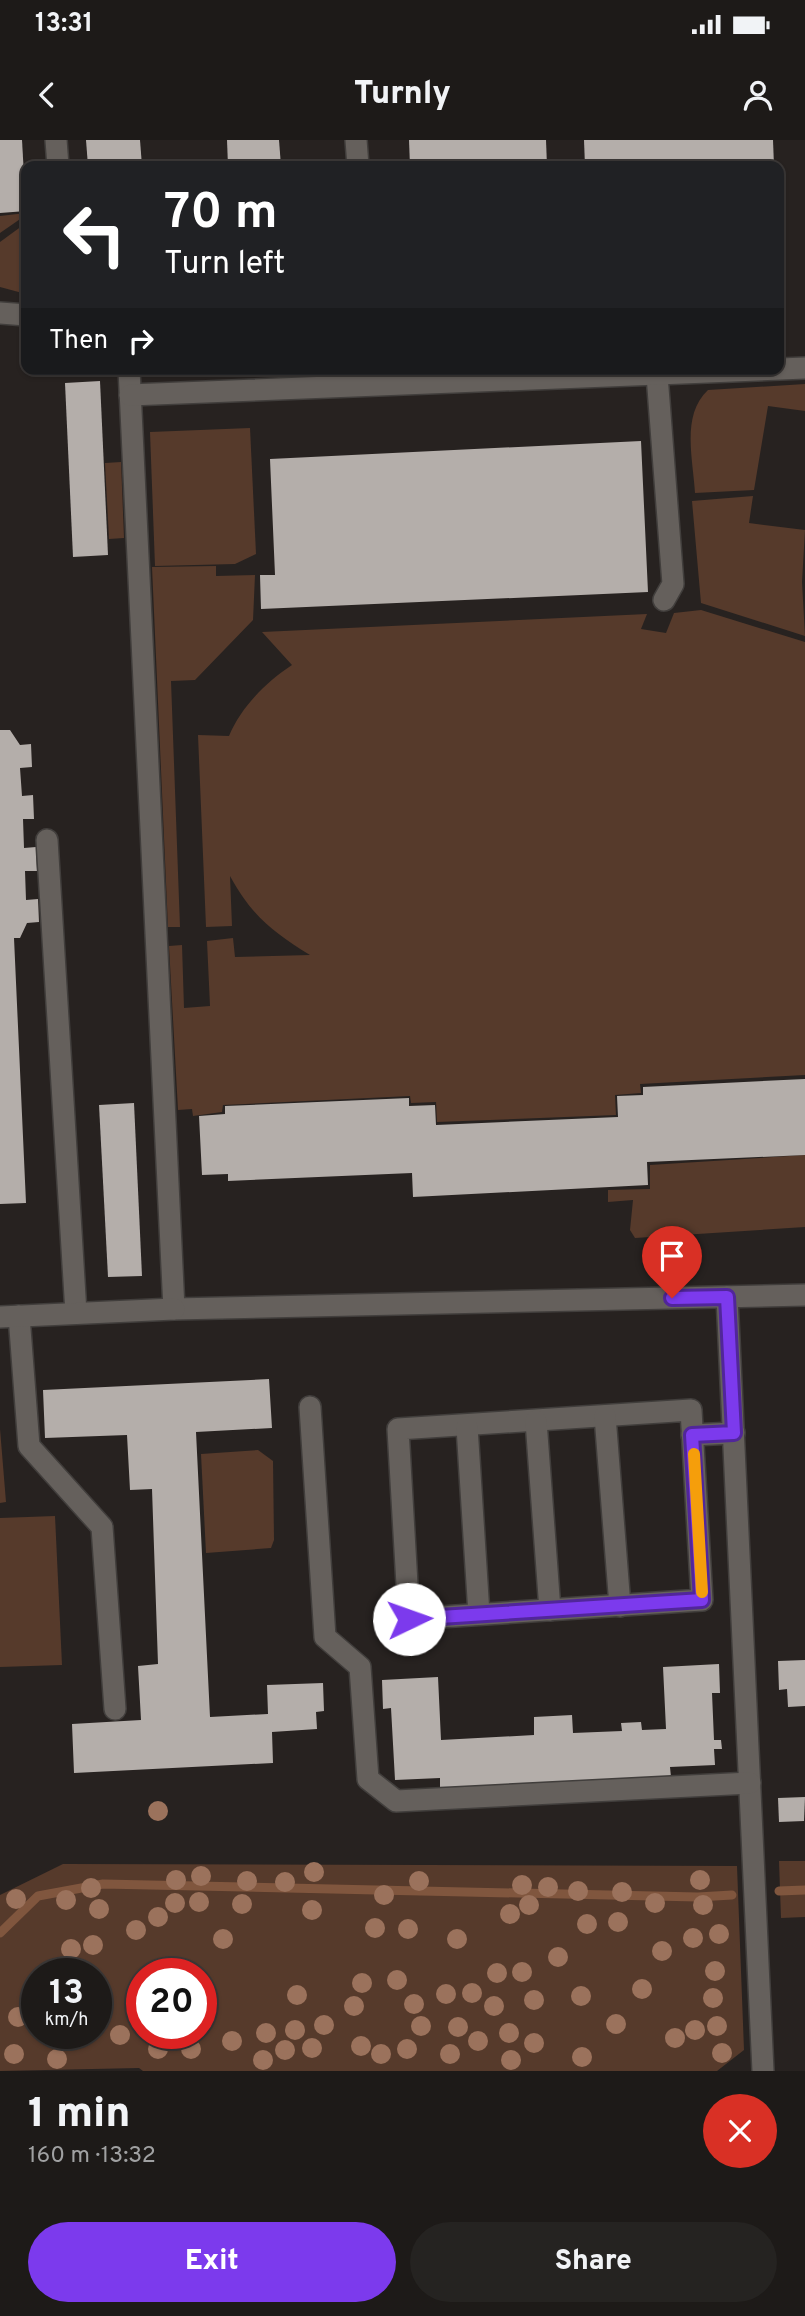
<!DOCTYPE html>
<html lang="en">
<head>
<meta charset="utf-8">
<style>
	:root { --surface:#1d1a18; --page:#252321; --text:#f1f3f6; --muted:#a0a1a2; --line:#3b3837; --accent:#7c3aed }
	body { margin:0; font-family:Overpass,sans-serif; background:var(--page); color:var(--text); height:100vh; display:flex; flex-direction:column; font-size:26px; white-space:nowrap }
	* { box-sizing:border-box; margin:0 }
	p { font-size:23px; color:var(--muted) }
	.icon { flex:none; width:38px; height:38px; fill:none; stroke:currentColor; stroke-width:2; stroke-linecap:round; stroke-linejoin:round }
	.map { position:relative; height:1931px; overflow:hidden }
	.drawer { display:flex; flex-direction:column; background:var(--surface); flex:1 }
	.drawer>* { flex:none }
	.banner { position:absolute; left:21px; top:21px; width:763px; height:214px; border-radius:14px; box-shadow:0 2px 5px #0004,0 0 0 2px var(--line); background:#202124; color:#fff; overflow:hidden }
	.speed { position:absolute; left:21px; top:1818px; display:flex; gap:14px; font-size:35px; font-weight:700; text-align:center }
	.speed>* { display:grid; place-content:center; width:91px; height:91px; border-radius:50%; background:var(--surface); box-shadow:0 2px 5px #0004,0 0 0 2px var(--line); line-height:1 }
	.speed small { font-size:18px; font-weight:400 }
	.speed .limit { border:10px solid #d22; background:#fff; color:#111 }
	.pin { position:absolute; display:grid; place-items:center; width:60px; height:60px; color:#fff; margin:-72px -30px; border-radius:50% 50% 50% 0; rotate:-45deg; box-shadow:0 0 7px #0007 }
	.pin .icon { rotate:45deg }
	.me { position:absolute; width:77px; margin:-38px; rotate:87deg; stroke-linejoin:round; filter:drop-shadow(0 0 5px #0008) }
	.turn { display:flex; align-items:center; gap:24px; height:147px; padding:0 28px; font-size:32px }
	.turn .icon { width:91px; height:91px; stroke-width:2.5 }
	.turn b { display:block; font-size:49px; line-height:60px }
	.then { display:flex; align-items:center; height:66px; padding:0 28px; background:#0003; gap:14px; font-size:26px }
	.round { display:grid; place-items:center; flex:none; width:74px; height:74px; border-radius:37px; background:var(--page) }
	.head { display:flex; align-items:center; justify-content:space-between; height:119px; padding:0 28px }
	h1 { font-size:42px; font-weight:800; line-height:52px }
	.button { display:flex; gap:14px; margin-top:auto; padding:14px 28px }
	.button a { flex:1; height:80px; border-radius:42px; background:var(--accent); color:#fff; font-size:28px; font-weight:800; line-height:80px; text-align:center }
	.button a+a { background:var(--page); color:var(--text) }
	.status { display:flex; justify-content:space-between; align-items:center; height:49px; padding:0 35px; background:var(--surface); direction:ltr }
	.status svg { height:19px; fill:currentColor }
	header { display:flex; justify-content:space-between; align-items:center; height:91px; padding:0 28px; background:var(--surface); font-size:32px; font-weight:800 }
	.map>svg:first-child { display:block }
	.green { fill:#563a2b; fill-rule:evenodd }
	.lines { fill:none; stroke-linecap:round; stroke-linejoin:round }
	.stream { stroke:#80563e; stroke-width:9 }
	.building { fill:#b4aeaa }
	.minor-casing { stroke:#413e3c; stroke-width:24 }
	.minor { stroke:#65605c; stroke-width:21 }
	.tree { fill:#9b725c }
	.route-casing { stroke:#51269a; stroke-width:18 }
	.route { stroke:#7c3aed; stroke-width:12 }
	.slow { stroke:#f59e0b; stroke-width:12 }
</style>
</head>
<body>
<div class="status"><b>13:31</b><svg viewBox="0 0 49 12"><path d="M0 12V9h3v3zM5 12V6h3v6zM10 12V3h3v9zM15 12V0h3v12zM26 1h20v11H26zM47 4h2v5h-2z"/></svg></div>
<header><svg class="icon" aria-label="back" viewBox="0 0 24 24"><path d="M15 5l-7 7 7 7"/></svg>Turnly<svg class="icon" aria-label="person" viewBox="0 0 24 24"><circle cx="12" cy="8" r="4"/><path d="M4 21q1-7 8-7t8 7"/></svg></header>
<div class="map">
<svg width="805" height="1931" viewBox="0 0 805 1931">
	<rect width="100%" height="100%" fill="#272220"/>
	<g class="green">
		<polygon points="26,73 26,75 0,93 0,76"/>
		<polygon points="26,83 26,154 0,147 0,102"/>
		<path d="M805,244V271L768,266L754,350L695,353C693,319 681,275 708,250Z"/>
		<polygon points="250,288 256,414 235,424 155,426 150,292"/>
		<polygon points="121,322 124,398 109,399 105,323"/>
		<polygon points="753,356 749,383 805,390 802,442 805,496 701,463 692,361"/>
		<polygon points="216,426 216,436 255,435 253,480 195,540 171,541 180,787 168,787 152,427"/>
		<path d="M701,470L805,502V935L640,944L641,953L615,955L616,975L437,982L436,962L411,963L410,956L223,965L222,972L193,976L192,969L178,970L169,806L182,805L184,868L210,866L207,801L233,798L235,817L310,815C273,792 251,775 230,736L232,786L206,787L198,595L229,596C241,567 266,542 292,525L262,492L647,474L641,489L666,493L674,473Z"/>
		<polygon points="805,1015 805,1087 635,1098 630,1090 633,1060 608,1062 608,1050 650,1049 650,1025"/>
		<polygon points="0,1289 6,1362 0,1363"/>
		<polygon points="258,1310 273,1321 274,1400 271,1408 206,1413 201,1314"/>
		<polygon points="55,1376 62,1525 0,1527 0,1378"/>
		<polygon points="779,1721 805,1721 805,1777 781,1778"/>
		<path d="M63,1724L737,1726L744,1910L717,1931H143L139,1928L0,1931V1755ZM37,1834H96V1894H37ZM142,1834H201V1894H142Z"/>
	</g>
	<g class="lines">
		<g class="stream">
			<polyline points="779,1751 805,1750"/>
			<polyline points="0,1793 38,1756 103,1744 698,1757 732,1755"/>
		</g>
	</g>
	<g class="building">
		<polygon points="0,0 22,0 26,71 0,73"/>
		<polygon points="86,0 140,0 142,26 88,26"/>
		<polygon points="227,0 279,0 281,26 228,26"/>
		<polygon points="409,0 546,0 547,26 410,26"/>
		<polygon points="584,0 773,0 774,26 585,26"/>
		<polygon points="779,32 781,32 782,57 779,57"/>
		<polygon points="100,241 108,415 73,417 65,243"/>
		<polygon points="641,301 648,452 261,469 260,435 275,435 270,319"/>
		<polygon points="0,590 10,590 20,605 31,604 32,627 20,628 22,656 33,655 34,679 23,679 24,708 36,707 37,731 25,731 26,760 38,759 39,782 27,783 20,798 14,798 26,1063 0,1064"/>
		<polygon points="805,939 805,1015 647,1022 648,1045 413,1057 412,1033 228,1041 228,1034 202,1035 199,976 225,974 225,966 409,958 409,966 435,965 436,985 618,977 617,956 643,955 643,947"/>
		<polygon points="134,963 142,1136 108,1137 99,965"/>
		<polygon points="269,1239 272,1288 196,1292 210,1577 268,1574 267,1545 323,1543 324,1571 316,1572 317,1589 272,1592 273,1623 74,1633 72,1584 141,1580 138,1526 158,1524 152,1349 130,1350 127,1295 45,1298 43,1250"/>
		<polygon points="805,1520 805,1566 788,1567 787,1549 779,1550 778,1521"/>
		<polygon points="719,1524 720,1553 712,1553 714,1600 721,1600 722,1609 714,1609 715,1625 670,1627 671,1637 536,1646 536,1643 440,1648 440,1638 395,1640 391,1568 383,1569 382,1540 438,1537 441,1600 534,1595 534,1577 572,1575 573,1593 622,1591 621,1583 641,1582 642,1590 666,1589 663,1527"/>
		<polygon points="805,1657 804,1681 779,1682 778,1658"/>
	</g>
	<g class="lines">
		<g class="minor-casing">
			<g id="minor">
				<polyline points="56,0 58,26"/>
				<polyline points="356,0 358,26"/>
				<polyline points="0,173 26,175"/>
				<polyline points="129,229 174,1169 805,1155"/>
				<polyline points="657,235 673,444 664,460"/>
				<polyline points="130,255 805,228"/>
				<polyline points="47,700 76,1173"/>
				<polyline points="727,1157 763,1931"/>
				<polyline points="19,1176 29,1306 102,1387 115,1569"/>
				<polyline points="0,1177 174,1169"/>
				<polyline points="310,1267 325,1497 360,1527 368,1639 396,1661 750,1643"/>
				<polygon points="691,1270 702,1460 409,1479 398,1289"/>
				<polyline points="605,1276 620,1466"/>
				<polyline points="536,1281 550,1470"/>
				<polyline points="467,1287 479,1474"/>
				<polyline points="692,1295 734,1293"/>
			</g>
		</g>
		<use href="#minor" class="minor"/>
	</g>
	<g class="tree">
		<circle cx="158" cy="1671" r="10"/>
		<circle cx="314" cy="1732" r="10"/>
		<circle cx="201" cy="1736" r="10"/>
		<circle cx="176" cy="1740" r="10"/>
		<circle cx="700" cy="1740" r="10"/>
		<circle cx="247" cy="1741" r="10"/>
		<circle cx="419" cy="1741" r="10"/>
		<circle cx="285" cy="1742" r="10"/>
		<circle cx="522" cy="1745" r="10"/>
		<circle cx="548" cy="1747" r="10"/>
		<circle cx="91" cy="1748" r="10"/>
		<circle cx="578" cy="1751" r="10"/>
		<circle cx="622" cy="1752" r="10"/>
		<circle cx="384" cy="1755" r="10"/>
		<circle cx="16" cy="1759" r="10"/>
		<circle cx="66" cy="1760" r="10"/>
		<circle cx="199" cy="1762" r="10"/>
		<circle cx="175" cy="1763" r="10"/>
		<circle cx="655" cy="1763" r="10"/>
		<circle cx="242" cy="1764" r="10"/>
		<circle cx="529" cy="1765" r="10"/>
		<circle cx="703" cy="1765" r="10"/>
		<circle cx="99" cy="1769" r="10"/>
		<circle cx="312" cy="1770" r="10"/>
		<circle cx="510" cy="1774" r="10"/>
		<circle cx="158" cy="1777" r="10"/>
		<circle cx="618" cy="1782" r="10"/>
		<circle cx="587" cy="1784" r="10"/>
		<circle cx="375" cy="1788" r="10"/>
		<circle cx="408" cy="1789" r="10"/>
		<circle cx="136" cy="1790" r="10"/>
		<circle cx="719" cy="1794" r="10"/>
		<circle cx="693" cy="1798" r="10"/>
		<circle cx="223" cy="1799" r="10"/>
		<circle cx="457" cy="1799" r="10"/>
		<circle cx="93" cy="1805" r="10"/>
		<circle cx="71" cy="1809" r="10"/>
		<circle cx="662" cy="1811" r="10"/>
		<circle cx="558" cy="1817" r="10"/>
		<circle cx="715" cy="1831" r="10"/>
		<circle cx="522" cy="1832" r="10"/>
		<circle cx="497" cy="1833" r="10"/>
		<circle cx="397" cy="1840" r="10"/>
		<circle cx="362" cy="1843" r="10"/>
		<circle cx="642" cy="1849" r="10"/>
		<circle cx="472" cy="1853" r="10"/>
		<circle cx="446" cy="1854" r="10"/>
		<circle cx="297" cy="1855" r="10"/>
		<circle cx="581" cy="1856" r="10"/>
		<circle cx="713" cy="1858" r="10"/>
		<circle cx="534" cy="1860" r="10"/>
		<circle cx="414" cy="1864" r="10"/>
		<circle cx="354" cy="1866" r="10"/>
		<circle cx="494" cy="1866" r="10"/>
		<circle cx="18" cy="1877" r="10"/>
		<circle cx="616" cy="1884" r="10"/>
		<circle cx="324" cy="1885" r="10"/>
		<circle cx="421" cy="1886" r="10"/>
		<circle cx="717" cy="1886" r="10"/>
		<circle cx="458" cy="1887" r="10"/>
		<circle cx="295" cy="1890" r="10"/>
		<circle cx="695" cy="1890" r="10"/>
		<circle cx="266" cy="1893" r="10"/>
		<circle cx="509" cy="1893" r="10"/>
		<circle cx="120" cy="1895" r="10"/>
		<circle cx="675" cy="1898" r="10"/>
		<circle cx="232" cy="1901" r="10"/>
		<circle cx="478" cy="1901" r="10"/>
		<circle cx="534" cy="1903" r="10"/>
		<circle cx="361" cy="1906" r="10"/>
		<circle cx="312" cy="1908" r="10"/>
		<circle cx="158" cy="1909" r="10"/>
		<circle cx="191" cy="1909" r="10"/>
		<circle cx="407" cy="1909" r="10"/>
		<circle cx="285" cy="1910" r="10"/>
		<circle cx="722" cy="1913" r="10"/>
		<circle cx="14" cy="1914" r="10"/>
		<circle cx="381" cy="1914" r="10"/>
		<circle cx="450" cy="1914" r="10"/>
		<circle cx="582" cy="1917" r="10"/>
		<circle cx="57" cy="1919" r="10"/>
		<circle cx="263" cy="1920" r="10"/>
		<circle cx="511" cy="1920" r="10"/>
	</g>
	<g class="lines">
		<g class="route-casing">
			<polyline id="route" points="409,1479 702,1460 692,1295 734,1293 727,1157 672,1158"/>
		</g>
		<use href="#route" class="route"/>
		<polyline class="slow" points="694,1314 702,1452"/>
	</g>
</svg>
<div class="speed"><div>13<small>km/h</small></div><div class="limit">20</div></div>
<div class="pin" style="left:672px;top:1158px;background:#d93025"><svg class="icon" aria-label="arrive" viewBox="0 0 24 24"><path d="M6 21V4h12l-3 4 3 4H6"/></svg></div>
<svg class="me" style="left:409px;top:1479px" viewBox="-20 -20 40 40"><circle r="19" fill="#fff"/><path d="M0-13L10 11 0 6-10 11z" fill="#7c3aed"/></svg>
<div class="banner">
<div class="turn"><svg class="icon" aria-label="left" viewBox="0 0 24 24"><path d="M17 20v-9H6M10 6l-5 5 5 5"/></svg><div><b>70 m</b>Turn left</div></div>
<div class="then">Then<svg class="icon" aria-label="right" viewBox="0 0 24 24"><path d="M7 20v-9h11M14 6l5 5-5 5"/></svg></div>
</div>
</div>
<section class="drawer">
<div class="head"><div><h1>1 min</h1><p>160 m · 13:32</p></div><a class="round" style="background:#d93025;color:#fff"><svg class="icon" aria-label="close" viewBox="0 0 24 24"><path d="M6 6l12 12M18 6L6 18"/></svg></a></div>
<div class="button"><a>Exit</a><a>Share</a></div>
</section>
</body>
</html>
